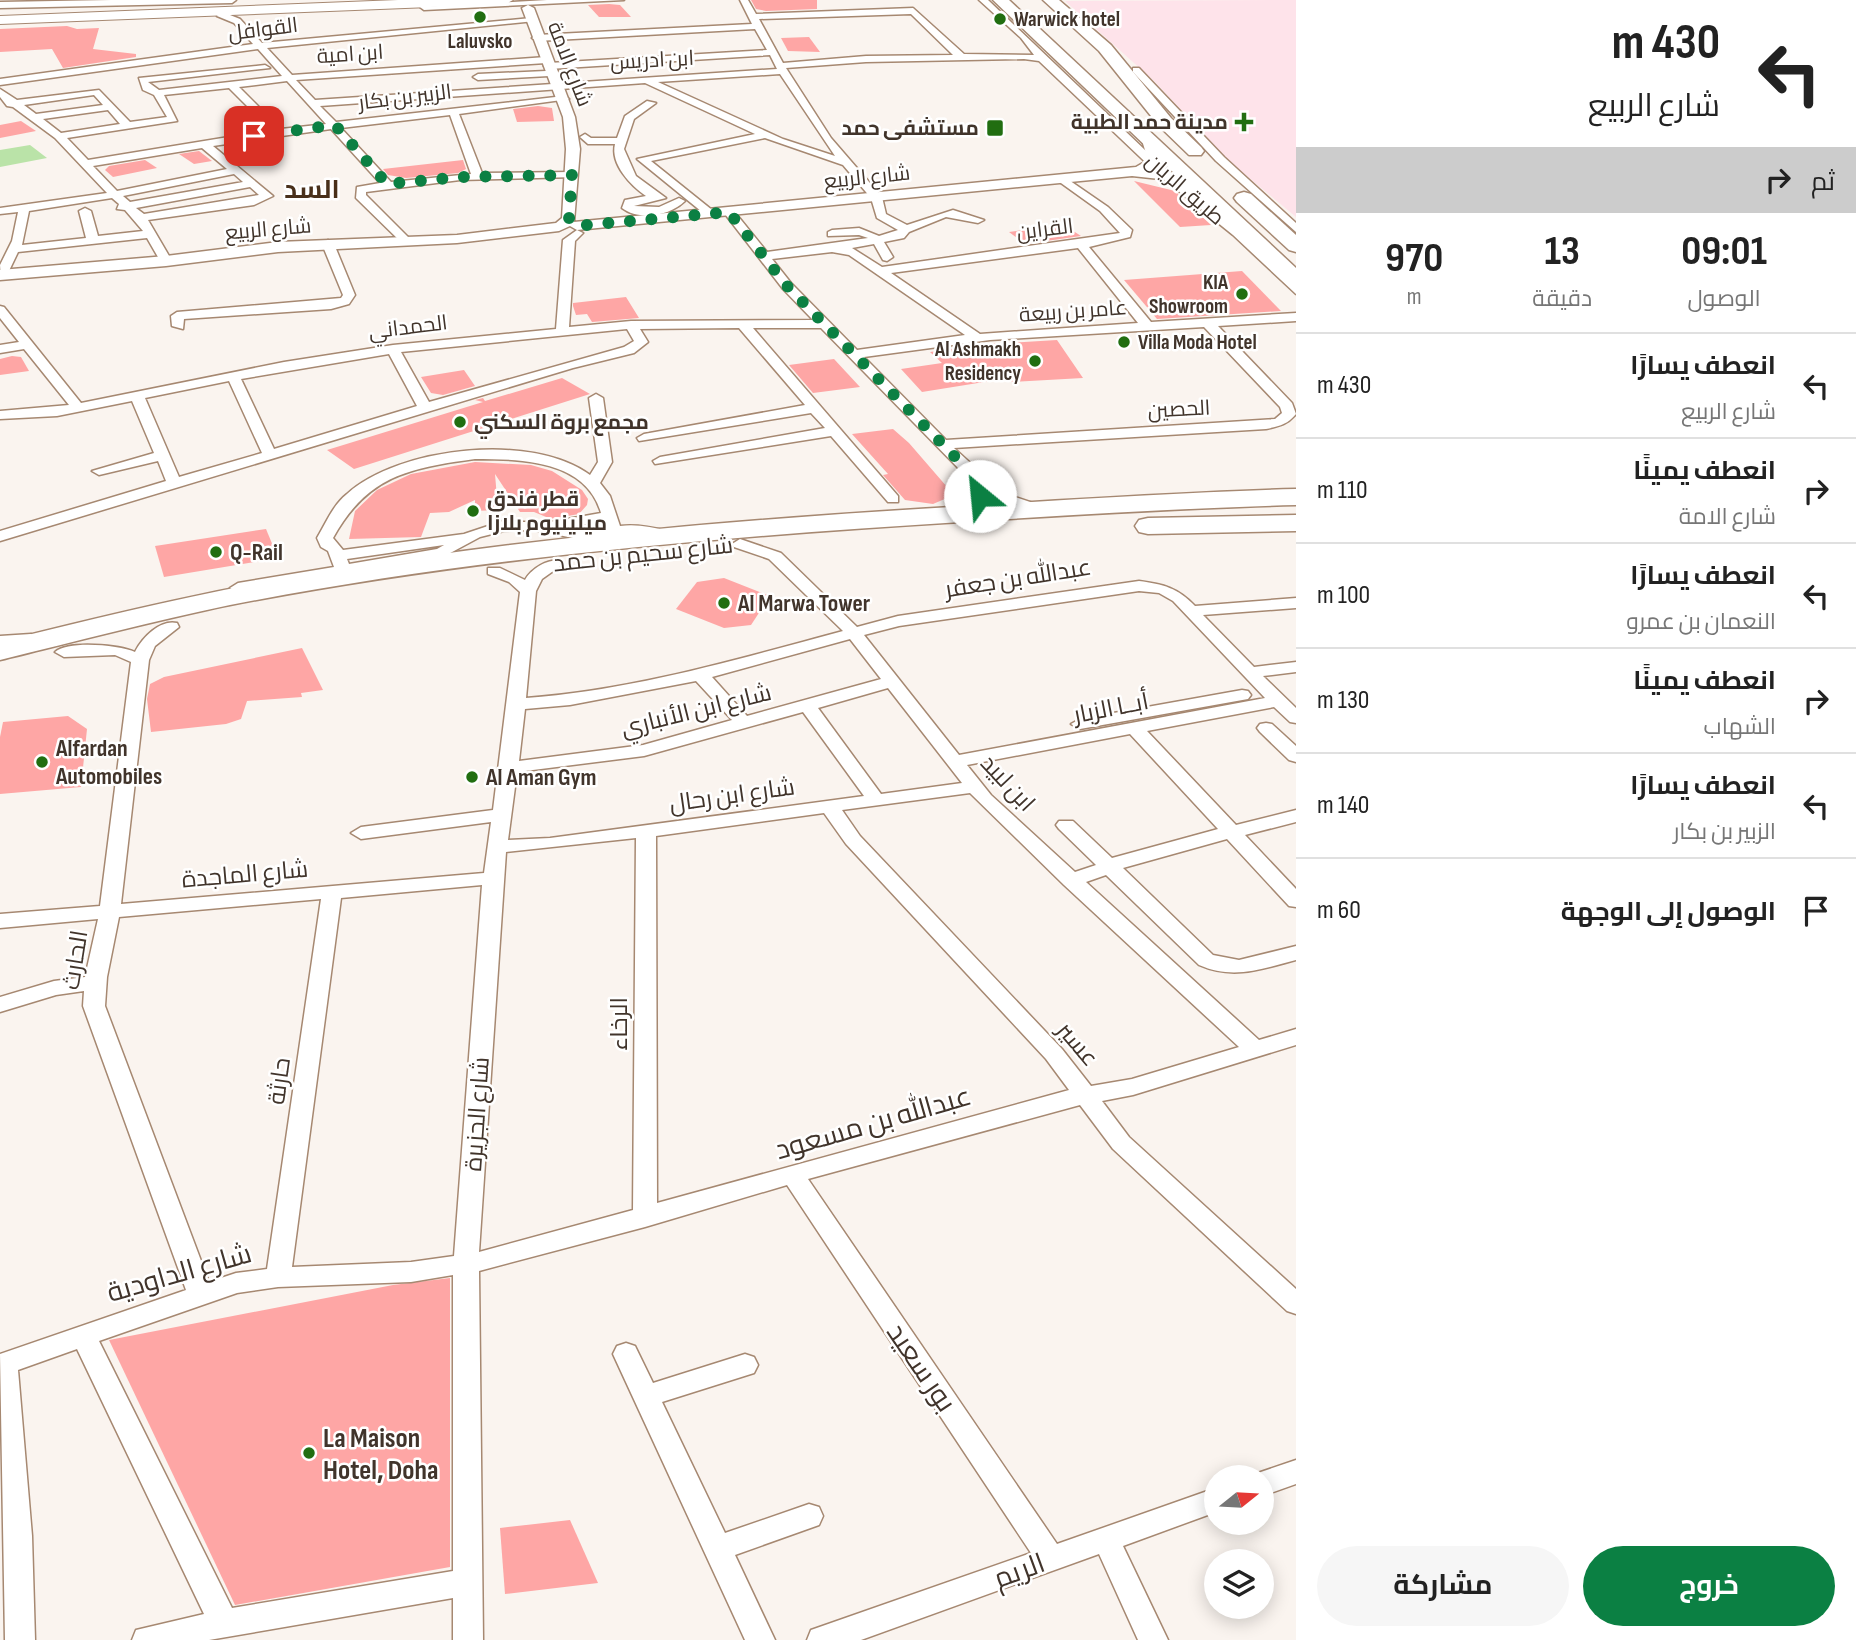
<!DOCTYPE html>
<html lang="ar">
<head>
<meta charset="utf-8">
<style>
	:root { --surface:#fff; --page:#f6f6f6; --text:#222; --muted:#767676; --line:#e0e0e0; --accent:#0b8043 }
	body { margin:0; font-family:"Sofia Sans Condensed",Cairo,sans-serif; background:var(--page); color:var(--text); direction:rtl; height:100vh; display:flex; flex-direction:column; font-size:26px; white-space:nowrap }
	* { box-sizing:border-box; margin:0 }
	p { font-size:23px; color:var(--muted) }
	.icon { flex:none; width:38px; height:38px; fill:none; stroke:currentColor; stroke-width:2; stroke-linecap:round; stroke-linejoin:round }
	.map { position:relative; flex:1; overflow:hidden; direction:ltr }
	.side { display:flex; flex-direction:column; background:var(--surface); width:560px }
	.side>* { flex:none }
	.top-card { background:#fff; color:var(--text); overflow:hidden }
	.needle { width:46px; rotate:72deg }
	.fabs { position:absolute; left:1204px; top:1465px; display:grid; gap:14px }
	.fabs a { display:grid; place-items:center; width:70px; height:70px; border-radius:50%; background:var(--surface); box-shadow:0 4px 18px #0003; font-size:35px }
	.pin { position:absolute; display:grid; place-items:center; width:60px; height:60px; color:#fff; margin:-30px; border-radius:14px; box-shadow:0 4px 10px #0006 }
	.me { position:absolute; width:77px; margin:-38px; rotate:332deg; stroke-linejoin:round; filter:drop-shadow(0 0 5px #0008) }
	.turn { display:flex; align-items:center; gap:24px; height:147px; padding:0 21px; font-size:32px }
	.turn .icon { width:91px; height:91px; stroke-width:2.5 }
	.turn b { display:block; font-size:49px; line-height:60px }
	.then { display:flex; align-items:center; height:66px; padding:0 21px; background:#0003; gap:14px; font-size:26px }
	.eta { display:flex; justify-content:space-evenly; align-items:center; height:119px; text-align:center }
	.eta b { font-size:42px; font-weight:700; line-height:49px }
	.button { display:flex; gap:14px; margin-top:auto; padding:14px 21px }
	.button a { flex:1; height:80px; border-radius:42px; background:var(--accent); color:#fff; font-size:28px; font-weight:700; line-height:80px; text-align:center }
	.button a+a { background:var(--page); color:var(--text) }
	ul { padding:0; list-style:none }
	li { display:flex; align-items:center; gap:21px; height:105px; padding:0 21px; border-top:2px solid var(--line) }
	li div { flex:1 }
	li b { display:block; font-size:26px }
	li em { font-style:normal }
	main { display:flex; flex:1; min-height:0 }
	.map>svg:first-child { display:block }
	.medical { fill:#fee3ea }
	.green { fill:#bae3a8 }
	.building { fill:#fea6a5 }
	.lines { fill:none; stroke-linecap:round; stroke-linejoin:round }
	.minor-casing { stroke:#a68871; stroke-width:3 }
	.tertiary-casing { stroke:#a68871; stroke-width:3 }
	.primary-casing { stroke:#a68871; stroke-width:2 }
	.trunk-casing { stroke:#a68871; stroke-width:3 }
	.minor { fill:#fff; fill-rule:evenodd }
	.tertiary { fill:#fff; fill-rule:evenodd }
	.primary { fill:#fff; fill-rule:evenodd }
	.trunk { fill:#fff; fill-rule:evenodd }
	.route { stroke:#0b8043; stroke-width:12; stroke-dasharray:0 21.6 }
	.poi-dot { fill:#216e11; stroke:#fff; stroke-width:2.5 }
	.labels { text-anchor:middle; stroke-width:5; stroke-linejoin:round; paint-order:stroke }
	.far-poi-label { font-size:21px; font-weight:bold; fill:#41342b; stroke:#fff; text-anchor:start }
	.far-street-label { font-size:21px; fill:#41342b; stroke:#fff }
	.poi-label { font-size:24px; font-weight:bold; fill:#41342b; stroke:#fff; text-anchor:start }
	.street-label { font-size:24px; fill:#41342b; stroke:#fff }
	.far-district-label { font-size:26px; font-weight:bold; fill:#49301b; stroke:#fff }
	.near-street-label { font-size:28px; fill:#41342b; stroke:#fff }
	.near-poi-label { font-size:28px; font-weight:bold; fill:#41342b; stroke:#fff; text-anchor:start }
</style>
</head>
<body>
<main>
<section class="side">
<div class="top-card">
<div class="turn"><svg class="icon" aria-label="left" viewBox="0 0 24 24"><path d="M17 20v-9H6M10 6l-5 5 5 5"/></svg><div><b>430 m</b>شارع الربيع</div></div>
<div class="then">ثم<svg class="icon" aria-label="right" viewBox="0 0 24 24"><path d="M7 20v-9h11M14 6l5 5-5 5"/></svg></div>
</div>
<div class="eta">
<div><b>09:01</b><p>الوصول</p></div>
<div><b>13</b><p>دقيقة</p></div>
<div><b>970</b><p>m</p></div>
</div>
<ul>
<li><svg class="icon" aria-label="left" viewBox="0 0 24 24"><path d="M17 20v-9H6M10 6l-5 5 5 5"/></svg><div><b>انعطف يسارًا</b><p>شارع الربيع</p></div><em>430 m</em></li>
<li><svg class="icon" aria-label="right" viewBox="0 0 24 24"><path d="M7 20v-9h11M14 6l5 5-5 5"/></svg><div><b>انعطف يمينًا</b><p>شارع الامة</p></div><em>110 m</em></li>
<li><svg class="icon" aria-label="left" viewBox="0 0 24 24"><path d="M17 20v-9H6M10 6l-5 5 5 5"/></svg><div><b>انعطف يسارًا</b><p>النعمان بن عمرو</p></div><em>100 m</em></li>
<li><svg class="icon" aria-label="right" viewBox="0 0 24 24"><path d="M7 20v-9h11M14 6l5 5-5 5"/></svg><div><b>انعطف يمينًا</b><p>الشهاب</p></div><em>130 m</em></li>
<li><svg class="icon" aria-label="left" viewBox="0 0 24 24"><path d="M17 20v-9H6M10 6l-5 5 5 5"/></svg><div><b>انعطف يسارًا</b><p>الزبير بن بكار</p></div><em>140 m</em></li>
<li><svg class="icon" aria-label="arrive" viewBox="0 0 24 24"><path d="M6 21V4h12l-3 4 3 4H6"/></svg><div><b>الوصول إلى الوجهة</b></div><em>60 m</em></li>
</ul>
<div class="button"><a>خروج</a><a>مشاركة</a></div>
</section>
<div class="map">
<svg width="1296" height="1640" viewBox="0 0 1296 1640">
	<rect width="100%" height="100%" fill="#faf4ef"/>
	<polygon class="medical" points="1296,0 1296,217 1230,162 1154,81 1065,1"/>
	<polygon class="green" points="30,145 47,158 0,167 0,150"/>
	<g class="building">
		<polygon points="751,0 817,0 817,9 766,11 756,9"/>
		<polygon points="609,4 620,5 631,17 599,17 588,5"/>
		<polygon points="67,26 77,29 99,28 93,49 136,54 136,57 63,68 52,49 0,52 0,29"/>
		<polygon points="809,37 820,52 788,51 781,38"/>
		<polygon points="538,106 552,108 554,121 517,122 513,109"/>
		<polygon points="21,121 36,131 0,138 0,125"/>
		<polygon points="199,151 212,161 194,164 179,154"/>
		<polygon points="145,160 157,168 113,177 105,170 109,166"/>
		<polygon points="463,160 466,169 458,173 406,178 388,175 383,169"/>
		<polygon points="1134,181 1175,191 1211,225 1180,227"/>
		<polygon points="1064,225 1081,236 1025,244 1009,232"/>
		<polygon points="1242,271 1281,311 1157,319 1124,280"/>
		<polygon points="626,297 639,318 592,322 587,314 576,315 573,306 573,303"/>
		<polygon points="1057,340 1083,378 1012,382 1009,378 922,392 901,369 942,363 930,352 988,344"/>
		<polygon points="12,356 21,357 29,371 0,375 0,359"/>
		<polygon points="834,359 860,387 813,393 789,365"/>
		<polygon points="464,370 475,386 443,395 431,393 421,377"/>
		<polygon points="562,378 590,394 354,469 327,450 483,402 475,400 483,398 485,401"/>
		<polygon points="893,429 909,443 954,495 933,504 905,500 883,475 888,474 852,434"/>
		<polygon points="475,462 531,465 552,471 582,490 588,499 587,505 579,514 551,519 534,512 520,512 495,474 498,510 475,511 475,500 449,512 430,513 421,537 349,539 355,511 377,490 411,474"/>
		<polygon points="266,529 278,558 164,577 155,546"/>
		<polygon points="724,578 770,596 751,625 724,628 676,609 697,582"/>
		<polygon points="302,648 323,690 301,693 302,697 247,701 241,719 226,724 151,732 147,699 150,684 164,677"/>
		<polygon points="68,716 87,729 81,787 0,794 0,737 3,722"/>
		<polygon points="450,1278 450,1567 235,1605 109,1340 393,1285"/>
		<polygon points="570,1520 598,1583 505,1594 500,1528"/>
	</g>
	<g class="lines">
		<g class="minor-casing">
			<g id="minor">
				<polygon points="111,0 236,0 232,3 0,8 0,2"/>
				<polygon points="547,0 624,0 424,10 420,7"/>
				<path d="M740,0H748L756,14L913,8L964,54L1034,55L1021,38L979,0H988L1168,172L1241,231L1296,283V294L1233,235L1160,176L1039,61L1024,59L866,62L786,68L831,138L882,197L886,214L907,225L953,210L984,220L978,223L946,217L909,232L904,238L884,242L893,257L887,261L883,260L874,244L852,248L882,267L1120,233L1100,211L1054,178L1063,176L1108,207L1132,230L1130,237L1089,247L1151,322L1296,313V321L1218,326L1292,403L1296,414C1287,425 1279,426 1266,429L954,448L1003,493L1048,508L1040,513L993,499L987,494L974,510L951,520L943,515C951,507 964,504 972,495V489L963,477L964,474L821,328H753L898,496V502H888L831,436L655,464L653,461L660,457L825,428L811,413L639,441L637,438L644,434L805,405L739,328L640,329L648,342L634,353L573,368L0,541V531L166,481L158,461L99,475L92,471L154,453L132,401L57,416L0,419V411L69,405L24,349L0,353V345L19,342L0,318V306L4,307L81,403L284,362L393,345L556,329L563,240L577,230L583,233L575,241L569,327L631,321L813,320L783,289L725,214V210H733L767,252L868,238L859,235L828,236V232L832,230L859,228L879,236L898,230L877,218L871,198L843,165L765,138L651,161L717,214L707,216L637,159L755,134L645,83L320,106L336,122L564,96L569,99L459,114L482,173L572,172L576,173V177L460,180L366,192V195L410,239V243H402L356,198L357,187L380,183L331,129L213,146L273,196L254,205L148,220L172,261L170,264H162L147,238L18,252L7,275L1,279L0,265L12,241L18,212L0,214V208L107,193L55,138L13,107L7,106L0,97V89L17,100L99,90L130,122L167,117L154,95L143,90L139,78L265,65L270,68L148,82L159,90L282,76L258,49L0,85V79L253,44L234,23L217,16L220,11L240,19L262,43L531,18L535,21L267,48L292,75L546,57L551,60L546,63L296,80L315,100L777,69L770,55L549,69L544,66L549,63L767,50L755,29L537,41L532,38L537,35L752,24ZM911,14L953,55L866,56L783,63L759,19ZM780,74L835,156L783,139L658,82ZM287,81L326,124L281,129L239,87ZM229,88L271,130L88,160L67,138L177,121L164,95ZM94,95L103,105L36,114L24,105ZM108,110L120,124L61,133L43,119ZM450,115L471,174L391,182L341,128ZM202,148L227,169L117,191L93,166ZM234,174L243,182L130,202L123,196ZM250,187L259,195L144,214L136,208ZM112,198L119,204L117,209L125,210L143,231L98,236L91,211L85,208L79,211L86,238L22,245L29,211ZM1078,248L1138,323L980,334L891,273ZM832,252L849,255L965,335L857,350L791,283L772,259ZM1204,327L1280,407L1282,413L1275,419L946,440L864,357L990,340ZM627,329L634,341L624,347L429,402L401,352ZM389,354L417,406L274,449L241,379ZM229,381L262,453L179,477L145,398Z"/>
				<polygon points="1133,68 1139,68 1224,157 1296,223 1296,232 1216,161 1133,72"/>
				<polygon points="546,71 549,76 478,80 473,77 478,74"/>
				<path d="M647,101L656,103L634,119L624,149L636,176L666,198L634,206L659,207L679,198L685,201C670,216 639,221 622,208L625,200L646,196C631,186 610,164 615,144H588L580,137L585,134L591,138H617L625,116Z"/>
				<polygon points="328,240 334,244 355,295 349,304 331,309 184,319 183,329 172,326 171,316 177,312 341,298 343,295 322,244"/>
				<path d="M596,394L603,398L612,462L600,483L610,496L620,526C637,524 652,527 668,531V537L638,534L578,539L534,530L504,531L480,537L441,558L238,593L230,588L238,583L334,567L328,551L321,547L317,538C326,523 333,505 347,494C399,447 532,432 590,475L598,462L589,398ZM475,459C521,459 586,460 601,513L545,523L503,521L464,534L343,550L333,538C367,476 409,468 475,459ZM604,522L605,527H566ZM444,545L437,549L349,564L347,559Z"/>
				<path d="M740,539L781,553L857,627L898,616L1139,581C1163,584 1178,588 1195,606L1296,598V608L1203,615L1254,667L1296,662V672L1263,676L1296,708V723L1290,722L1274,707L1147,731L1236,825L1296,810V822L1245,835L1296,889V907L1289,906L1227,839L1123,868L1213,955L1239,960L1296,946V960C1262,969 1233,980 1199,965L1106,875L1086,882L1259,1040L1296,1029V1045L1133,1095L1102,1101L1129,1137L1296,1289V1314L1287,1311L1113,1149L1080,1105L808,1179L1057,1544L1216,1488V1512L1123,1546L1168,1640H1138L1099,1554L861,1640H807L811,1630L1031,1553L787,1185L645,1227L479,1271L483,1640H453V1598L209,1640H132L136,1630L204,1614L77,1349L18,1370L32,1536L35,1640H5L0,1354L186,1290L83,1006L84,991L56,995L0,1012V997L54,981L85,977L98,919L0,928V914L100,906L131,662L115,655L64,657L55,652C68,640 120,645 135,652C142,638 160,619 177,623L179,627L155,646L149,660L121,904L484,873L491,822L361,839L351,833L361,827L493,810L520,592L509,582L488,574V568H500L525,580C531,569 548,558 561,561L563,564L542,579L536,591L526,698C635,690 738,659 843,631L769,559L734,547L732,544ZM1139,591L1159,593L1173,601L1265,698L959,755L864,635L899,626ZM850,639L881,679L747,716L712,677ZM696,681L732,720L643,745L519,761L525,709L570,705ZM888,688L962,783L881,794L818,708ZM803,712L864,796L550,838L508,840L517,772L644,756ZM1130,734L1218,829L1112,858L1073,821H1059L1056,825L1059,829L1096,865L1075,872L991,795L967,765ZM970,793L1064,885L1239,1047L1132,1079L1091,1086L1062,1049L860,836L842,810ZM824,813L846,844L1046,1059L1069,1090L657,1203L656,836ZM636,838L633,1210L479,1252L506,852ZM482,885L454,1256L411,1262L292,1267L341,898ZM321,899L267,1269L236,1273L209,1282L105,1006L107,977L119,917ZM453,1275V1571L232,1608L99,1341L237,1293L278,1287L411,1282Z"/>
				<polygon points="31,634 39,639 37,643 0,646 0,636"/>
				<polygon points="1242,690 1248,691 1251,695 1248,699 1080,729 1071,724 1080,719"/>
				<polygon points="1266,723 1272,724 1296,746 1296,762 1289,760 1260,732 1257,728 1260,724"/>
				<polygon points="626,1343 635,1346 653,1383 745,1354 754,1357 758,1365 754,1373 662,1402 725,1533 809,1504 819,1507 823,1516 819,1525 735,1555 775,1640 745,1640 613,1354 617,1346"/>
				<polygon points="1296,1460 1296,1484 1262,1496 1262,1477 1252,1475"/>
			</g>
		</g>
		<g class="tertiary-casing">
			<polygon id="tertiary" points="528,5 534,8 575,117 580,149 574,222 1136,167 1148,160 1141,137 1148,133 1155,137 1162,160 1153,170 1177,173 1216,197 1204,200 1169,180 1132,176 577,230 570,226 559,231 457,243 278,252 166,266 0,280 0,270 166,256 278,242 457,235 556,223 562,218 566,149 563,117 522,8"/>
		</g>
		<g class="primary-casing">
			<polygon id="primary" points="398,0 513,0 506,4 0,24 0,16"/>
		</g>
		<g class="trunk-casing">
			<g id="trunk">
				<polygon points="993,0 1009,0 1296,268 1296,285 1289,283"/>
				<polygon points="1043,0 1059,0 1111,45 1171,118 1201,147 1204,151 1201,155 1189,155 1159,126 1099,51"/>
				<polygon points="1244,192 1251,194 1296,235 1296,252 1289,250 1237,202 1234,198 1237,194"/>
				<path d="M1296,489V505C1184,508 1073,515 961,522C716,537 471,558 230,605C153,621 77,641 0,660V642C115,613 230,586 347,568C553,535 760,518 968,506C1077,499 1186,492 1296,489Z"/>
				<polygon points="1296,515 1296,531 1148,534 1139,532 1135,526 1139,520 1148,518"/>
			</g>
		</g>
		<use href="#minor" class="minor"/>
		<use href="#tertiary" class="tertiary"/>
		<use href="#primary" class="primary"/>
		<use href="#trunk" class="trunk"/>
	</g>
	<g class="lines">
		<polyline class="route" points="254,136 335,125 387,184 460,177 572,175 569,219 577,226 729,212 787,286 965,467 979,488 980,496"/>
	</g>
	<g class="poi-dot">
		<circle cx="480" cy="17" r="7"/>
		<circle cx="1000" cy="19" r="7"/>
		<path d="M1240.5 111.5h7v7h7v7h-7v7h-7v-7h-7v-7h7z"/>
		<rect x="986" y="119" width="18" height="18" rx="3.5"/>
		<circle cx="1242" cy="294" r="7"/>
		<circle cx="1124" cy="342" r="7"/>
		<circle cx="1035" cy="361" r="7"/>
		<circle cx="460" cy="422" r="7"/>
		<circle cx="473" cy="511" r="7"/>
		<circle cx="216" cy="552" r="7"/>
		<circle cx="724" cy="603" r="7"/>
		<circle cx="42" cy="762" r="7"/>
		<circle cx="472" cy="777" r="7"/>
		<circle cx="309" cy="1453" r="7"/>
	</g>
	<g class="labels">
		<g class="far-poi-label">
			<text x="1014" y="26">Warwick hotel</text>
			<text x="480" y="48" text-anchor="middle">Laluvsko</text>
			<text x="1228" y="129" text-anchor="end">مدينة حمد الطبية</text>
			<text x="979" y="135" text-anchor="end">مستشفى حمد</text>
			<text x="1228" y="289" text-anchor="end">KIA<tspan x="1228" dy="24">Showroom</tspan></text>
			<text x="1138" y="349">Villa Moda Hotel</text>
			<text x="1021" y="356" text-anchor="end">Al Ashmakh<tspan x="1021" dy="24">Residency</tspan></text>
			<text x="474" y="429">مجمع بروة السكني</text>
			<text x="487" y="506">قطر فندق<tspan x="487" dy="24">ميلينيوم بلازا</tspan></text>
		</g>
		<g class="far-street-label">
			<text transform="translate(263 29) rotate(-7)" y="7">القوافل</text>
			<text transform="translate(350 54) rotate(-4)" y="7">ابن امية</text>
			<text transform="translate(652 60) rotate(-3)" y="7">ابن ادريس</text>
			<text transform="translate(570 64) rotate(69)" y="7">شارع الامة</text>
			<text transform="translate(405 97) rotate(-7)" y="7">الزبير بن بكار</text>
			<text transform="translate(867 177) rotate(-6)" y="7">شارع الربيع</text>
			<text transform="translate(1185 189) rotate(41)" y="7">طريق الريان</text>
			<text transform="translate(268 229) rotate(-5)" y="7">شارع الربيع</text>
			<text transform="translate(1045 229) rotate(-7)" y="7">القراين</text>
			<text transform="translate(1073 311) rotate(-4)" y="7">عامر بن ربيعة</text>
			<text transform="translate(408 327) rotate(-7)" y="7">الحمداني</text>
			<text transform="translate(1179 409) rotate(-3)" y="7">الحصين</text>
		</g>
		<g class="poi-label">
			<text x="230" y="560">Q-Rail</text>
			<text x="738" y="611">Al Marwa Tower</text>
			<text x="56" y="756">Alfardan<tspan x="56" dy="28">Automobiles</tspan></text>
			<text x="486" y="785">Al Aman Gym</text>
		</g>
		<g class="street-label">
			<text transform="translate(643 554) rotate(-6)" y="8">شارع سحيم بن حمد</text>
			<text transform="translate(1018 578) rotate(-9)" y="8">عبدالله بن جعفر</text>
			<text transform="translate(1111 708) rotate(-11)" y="8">أبــا الزبار</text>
			<text transform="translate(696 710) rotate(-14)" y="8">شارع ابن الأنباري</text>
			<text transform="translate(1008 783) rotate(47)" y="8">ابن لبيد</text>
			<text transform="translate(732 795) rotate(-8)" y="8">شارع ابن رحال</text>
			<text transform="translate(245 874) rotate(-5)" y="8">شارع الماجدة</text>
			<text transform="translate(75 960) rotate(-81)" y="8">الحارث</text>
			<text transform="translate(619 1024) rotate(-90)" y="8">الرخاء</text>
			<text transform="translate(1078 1044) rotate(50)" y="8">عسير</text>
			<text transform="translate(279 1081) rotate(-82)" y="8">حارثة</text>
			<text transform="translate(477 1114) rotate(-86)" y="8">شارع الجزيرة</text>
		</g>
		<g class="far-district-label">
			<text x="312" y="198">السد</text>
		</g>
		<g class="near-street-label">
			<text transform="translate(873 1122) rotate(-16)" y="10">عبدالله بن مسعود</text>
			<text transform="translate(179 1272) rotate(-16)" y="10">شارع الداودية</text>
			<text transform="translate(922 1367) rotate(56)" y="10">بور سعيد</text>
			<text transform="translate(1019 1570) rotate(-20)" y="10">الريم</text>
		</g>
		<g class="near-poi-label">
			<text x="323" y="1447">La Maison<tspan x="323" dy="32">Hotel, Doha</tspan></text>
		</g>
	</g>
</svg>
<div class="fabs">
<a><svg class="needle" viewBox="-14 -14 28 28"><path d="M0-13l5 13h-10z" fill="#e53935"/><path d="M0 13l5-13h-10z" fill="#767676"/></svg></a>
<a><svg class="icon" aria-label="layers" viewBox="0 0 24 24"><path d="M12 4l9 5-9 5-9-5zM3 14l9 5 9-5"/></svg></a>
</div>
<div class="pin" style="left:254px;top:136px;background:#d93025"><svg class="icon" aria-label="arrive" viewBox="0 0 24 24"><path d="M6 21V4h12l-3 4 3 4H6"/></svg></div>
<svg class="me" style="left:980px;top:496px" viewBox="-20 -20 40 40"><circle r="19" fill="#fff"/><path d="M0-13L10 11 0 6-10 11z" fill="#0b8043"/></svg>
</div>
</main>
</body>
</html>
